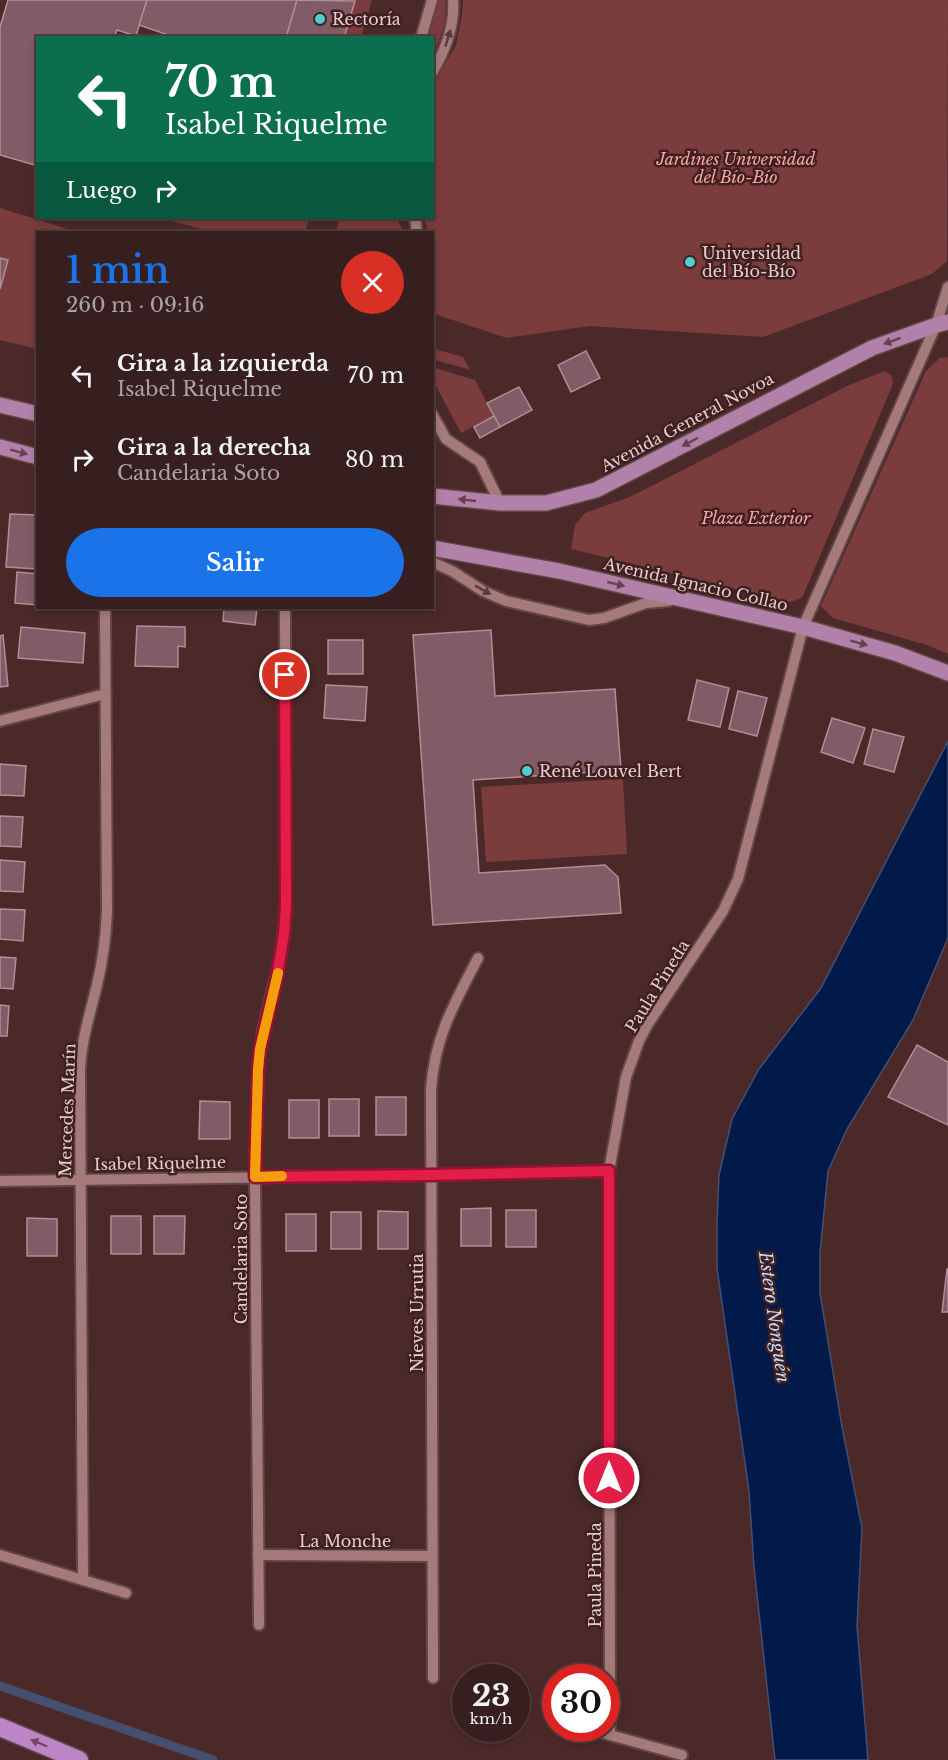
<!DOCTYPE html>
<html lang="es">
<head>
<meta charset="utf-8">
<style>
	:root { --surface:#381f1f; --page:#3f2728; --text:#f1f3f6; --muted:#aba2a4; --line:#523d3d; --accent:#1a73e8 }
	body { margin:0; font-family:"Libre Baskerville",serif; background:var(--page); color:var(--text); height:100vh; display:flex; flex-direction:column; font-size:22px; white-space:nowrap }
	* { box-sizing:border-box; margin:0 }
	p { font-size:20px; color:var(--muted) }
	.icon { flex:none; width:33px; height:33px; fill:none; stroke:currentColor; stroke-width:2; stroke-linecap:round; stroke-linejoin:round }
	.map { position:relative; flex:1; overflow:hidden }
	.details { position:absolute; left:36px; top:231px; width:398px; height:378px; display:flex; flex-direction:column; background:var(--surface); border-radius:0px; box-shadow:0 3px 9px #0003,0 0 0 2px var(--line) }
	.details>* { flex:none }
	.hud { position:absolute; left:36px; top:36px; width:398px; height:183px; border-radius:0px; box-shadow:0 3px 9px #0003,0 0 0 2px var(--line); background:#0b6e4f; color:#fff; overflow:hidden }
	.speed { position:absolute; left:452px; top:1664px; display:flex; gap:12px; font-size:30px; font-weight:700; text-align:center }
	.speed>* { display:grid; place-content:center; width:78px; height:78px; border-radius:50%; background:var(--surface); box-shadow:0 3px 9px #0003,0 0 0 2px var(--line); line-height:1 }
	.speed small { font-size:15px; font-weight:400 }
	.speed .limit { border:9px solid #d22; background:#fff; color:#111 }
	.pin { position:absolute; display:grid; place-items:center; width:51px; height:51px; color:#fff; margin:-26px; border:3px solid #fff; border-radius:50%; box-shadow:0 2px 6px #0007 }
	.me { position:absolute; width:66px; margin:-33px; rotate:0deg; stroke-linejoin:round; filter:drop-shadow(0 0 4px #0008) }
	.turn { display:flex; align-items:center; gap:21px; height:126px; padding:0 30px; font-size:27px }
	.turn .icon { width:78px; height:78px; stroke-width:2.5 }
	.turn b { display:block; font-size:42px; line-height:51px }
	.then { display:flex; align-items:center; height:57px; padding:0 30px; background:#0003; gap:12px; font-size:22px }
	.round { display:grid; place-items:center; flex:none; width:63px; height:63px; border-radius:32px; background:var(--page) }
	.headline { display:flex; align-items:center; justify-content:space-between; height:102px; padding:0 30px }
	h1 { font-size:36px; font-weight:600; line-height:45px; color:var(--accent) }
	.primary-button { display:flex; gap:12px; margin-top:auto; padding:12px 30px }
	.primary-button a { flex:1; height:69px; border-radius:36px; background:var(--accent); color:#fff; font-size:24px; font-weight:600; line-height:69px; text-align:center }
	ul { padding:0; list-style:none }
	li { display:flex; align-items:center; gap:18px; height:84px; padding:0 30px }
	li div { flex:1 }
	li b { display:block; font-size:22px }
	li em { font-style:normal }
	.map>svg:first-child { display:block }
	.green { fill:#7b3c3d }
	.water { fill:#011a4a; stroke:#455071; stroke-width:1.5 }
	.lines { fill:none; stroke-linecap:round; stroke-linejoin:round }
	.stream { stroke:#455071; stroke-width:9 }
	.building { fill:#815c67; stroke:#b38c97; stroke-width:1.5 }
	.minor-casing { stroke:#624546; stroke-width:14 }
	.major-casing { stroke:#624546; stroke-width:18 }
	.highway-casing { stroke:#624546; stroke-width:21 }
	.minor { stroke:#a47b7a; stroke-width:10 }
	.major { stroke:#b281a9; stroke-width:15 }
	.highway { stroke:#bc85c8; stroke-width:18 }
	.oneway { fill:#5d3b3a }
	.oneway2 { fill:#67414f }
	.oneway3 { fill:#714863 }
	.route-casing { stroke:#92132f; stroke-width:15 }
	.route { stroke:#e11d48; stroke-width:10 }
	.slow { stroke:#f59e0b; stroke-width:10 }
	.poi-dot { fill:#51ccd3; stroke:#3f1f1f; stroke-width:2 }
	.labels { text-anchor:middle; stroke-width:5; stroke-linejoin:round; paint-order:stroke }
	.poi-label { font-size:16px; fill:#e5cecd; stroke:#3f1f1f; text-anchor:start }
	.park-label { font-size:16px; font-style:italic; fill:#f8a5a4; stroke:#3f1f1f }
	.street-label { font-size:16px; fill:#e5cecd; stroke:#3f1f1f }
	.water-label { font-size:18px; font-style:italic; fill:#c4d8f8; stroke:#3f1f1f }
</style>
</head>
<body>
<div class="map">
<svg width="948" height="1760" viewBox="0 0 948 1760">
	<rect width="100%" height="100%" fill="#4b2929"/>
	<g class="green">
		<polygon points="355,0 372,0 361,37 344,38"/>
		<path d="M437,0H445C448,19 441,39 432,56V38H426Z"/>
		<polygon points="463,0 948,0 947,261 932,274 763,337 590,326 507,338 432,313 432,232 428,232 424,218 432,218 432,87 456,45 462,15"/>
		<polygon points="0,208 77,232 38,232 37,349 0,340 0,289 8,261 0,258"/>
		<polygon points="161,218 309,218 305,232 212,232"/>
		<polygon points="340,218 396,218 404,232 336,232"/>
		<polygon points="432,348 463,357 470,370 432,359"/>
		<polygon points="948,357 948,654 927,645 833,618 821,606 926,371 940,358"/>
		<polygon points="432,367 475,380 494,416 461,433 432,378"/>
		<polygon points="885,371 892,376 893,384 802,598 790,602 571,549 575,525 585,513 630,497 849,385"/>
		<polygon points="623,779 627,854 486,862 481,787"/>
	</g>
	<polygon class="water" points="948,741 948,938 913,1020 847,1129 828,1171 820,1253 820,1293 842,1427 862,1528 857,1626 868,1760 775,1760 754,1567 749,1491 717,1268 717,1222 719,1175 732,1119 759,1069 821,988"/>
	<g class="lines">
		<polyline class="stream" points="0,1686 213,1760"/>
	</g>
	<g class="building">
		<polygon points="8,0 147,0 136,36 117,30 114,38 38,38 38,166 0,155 0,27"/>
		<polygon points="147,0 297,0 286,38 177,38 139,25"/>
		<polygon points="297,0 355,1 344,38 286,38"/>
		<polygon points="0,258 8,260 0,289"/>
		<polygon points="586,351 600,378 571,392 558,365"/>
		<polygon points="519,387 532,410 500,427 487,403"/>
		<polygon points="494,416 500,427 480,438 474,427"/>
		<polygon points="10,514 38,515 38,569 6,567"/>
		<polygon points="17,572 38,574 38,605 15,603"/>
		<polygon points="224,608 257,608 255,625 223,621"/>
		<polygon points="137,626 185,627 185,647 178,646 178,667 135,666"/>
		<polygon points="21,627 85,633 83,663 18,658"/>
		<polygon points="491,630 495,696 615,689 621,770 473,780 479,873 605,865 618,877 621,913 433,925 413,635"/>
		<polygon points="3,635 8,686 0,687 0,636"/>
		<rect x="328" y="640" width="35" height="34"/>
		<polygon points="697,680 729,688 720,727 688,720"/>
		<polygon points="326,685 367,687 365,721 324,718"/>
		<polygon points="738,691 767,698 757,736 729,729"/>
		<polygon points="832,718 865,728 853,763 821,752"/>
		<polygon points="873,729 904,737 894,772 864,764"/>
		<polygon points="0,764 26,766 24,796 0,795"/>
		<polygon points="0,816 23,817 21,847 0,846"/>
		<polygon points="0,860 25,862 23,892 0,891"/>
		<polygon points="0,909 25,910 23,941 0,939"/>
		<polygon points="0,957 16,958 13,989 0,988"/>
		<polygon points="0,1005 9,1006 7,1036 0,1036"/>
		<polygon points="917,1045 948,1062 948,1125 888,1097"/>
		<rect x="376" y="1097" width="30" height="38"/>
		<rect x="329" y="1099" width="30" height="37"/>
		<rect x="289" y="1100" width="30" height="38"/>
		<polygon points="200,1101 230,1102 230,1139 199,1139"/>
		<polygon points="491,1208 491,1246 461,1246 461,1209"/>
		<rect x="506" y="1210" width="30" height="37"/>
		<polygon points="378,1211 408,1212 408,1249 378,1249"/>
		<rect x="331" y="1212" width="30" height="37"/>
		<rect x="286" y="1214" width="30" height="37"/>
		<rect x="111" y="1216" width="30" height="38"/>
		<polygon points="154,1216 185,1216 184,1254 154,1254"/>
		<polygon points="27,1218 57,1219 57,1256 27,1256"/>
		<polygon points="947,1269 948,1269 948,1312 942,1312"/>
	</g>
	<g class="lines">
		<g class="minor-casing">
			<g id="minor">
				<polyline points="421,38 432,0"/>
				<path d="M432,73C445,51 455,26 453,0"/>
				<polyline points="415,218 417,232"/>
				<polyline points="432,414 446,439 480,462 500,503"/>
				<polyline points="432,562 452,571 483,591 506,601 589,620 604,618 646,603 669,601"/>
				<polyline points="0,721 105,694"/>
				<polyline points="0,1181 431,1175 609,1171"/>
				<polyline points="0,1555 126,1593"/>
				<polyline points="258,1555 432,1556"/>
				<path d="M83,1580L80,1071C81,1041 90,1014 97,985C103,960 106,936 107,911L105,608"/>
				<polyline points="259,1625 255,1177 258,1070 263,1030 281,955 286,906 285,608"/>
				<path d="M433,1678L431,1089C435,1036 454,1004 478,958"/>
				<polyline points="585,1728 682,1755"/>
				<polyline points="610,1735 609,1171 626,1077 639,1041 648,1024 723,911 738,879 803,627 936,325 948,287"/>
			</g>
		</g>
		<g class="major-casing">
			<g id="major">
				<polyline points="0,405 38,414"/>
				<polyline points="0,447 38,457"/>
				<polyline points="432,496 500,503 546,503 596,490 872,348 936,325 948,322"/>
				<polyline points="432,548 559,571 803,627 895,653 948,673"/>
			</g>
		</g>
		<g class="highway-casing">
			<polyline id="highway" points="0,1727 79,1760"/>
		</g>
		<use href="#minor" class="minor"/>
		<use href="#major" class="major"/>
		<use href="#highway" class="highway"/>
	</g>
	<defs><path id="oneway-solid" d="M-6-.8H1V-3.2L6.5 0L1 3.2V.8H-6Z" transform="scale(1.5)"/></defs>
	<g class="oneway">
		<use href="#oneway-solid" transform="translate(448 38) rotate(-73)"/>
		<use href="#oneway-solid" transform="translate(483 590) rotate(29)"/>
	</g>
	<g class="oneway2">
		<use href="#oneway-solid" transform="translate(892 341) rotate(160)"/>
		<use href="#oneway-solid" transform="translate(690 442) rotate(152)"/>
		<use href="#oneway-solid" transform="translate(19 452) rotate(15)"/>
		<use href="#oneway-solid" transform="translate(467 500) rotate(-174)"/>
		<use href="#oneway-solid" transform="translate(616 584) rotate(13)"/>
		<use href="#oneway-solid" transform="translate(859 643) rotate(15)"/>
	</g>
	<use class="oneway3" href="#oneway-solid" transform="translate(39 1743) rotate(-157)"/>
	<g class="lines">
		<g class="route-casing">
			<polyline id="route" points="285,675 286,906 284,933 277,977 260,1049 258,1070 255,1177 431,1175 609,1171 609,1478"/>
		</g>
		<use href="#route" class="route"/>
		<polyline class="slow" points="278,973 260,1049 258,1070 255,1177 282,1176"/>
	</g>
	<g class="poi-dot">
		<circle cx="320" cy="19" r="6"/>
		<circle cx="690" cy="262" r="6"/>
		<circle cx="527" cy="771" r="6"/>
	</g>
	<g class="labels">
		<g class="poi-label">
			<text x="332" y="25">Rectoría</text>
			<text x="702" y="259">Universidad<tspan x="702" dy="18">del Bío-Bío</tspan></text>
			<text x="539" y="777">René Louvel Bert</text>
		</g>
		<g class="park-label">
			<text x="736" y="165">Jardines Universidad<tspan x="736" dy="18">del Bío-Bío</tspan></text>
			<text x="756" y="524">Plaza Exterior</text>
		</g>
		<g class="street-label">
			<text transform="translate(687 422) rotate(-28)" y="6">Avenida General Novoa</text>
			<text transform="translate(696 584) rotate(13)" y="6">Avenida Ignacio Collao</text>
			<text transform="translate(657 986) rotate(-58)" y="6">Paula Pineda</text>
			<text transform="translate(67 1110) rotate(-88)" y="6">Mercedes Marín</text>
			<text transform="translate(160 1163) rotate(-1)" y="6">Isabel Riquelme</text>
			<text transform="translate(241 1259) rotate(-90)" y="6">Candelaria Soto</text>
			<text transform="translate(417 1313) rotate(-90)" y="6">Nieves Urrutia</text>
			<text x="345" y="1547">La Monche</text>
			<text transform="translate(595 1575) rotate(-90)" y="6">Paula Pineda</text>
		</g>
		<g class="water-label">
			<text transform="translate(774 1317) rotate(82)" y="6">Estero Nonguén</text>
		</g>
	</g>
</svg>
<div class="speed"><div>23<small>km/h</small></div><div class="limit">30</div></div>
<div class="pin" style="left:285px;top:675px;background:#d93025"><svg class="icon" aria-label="arrive" viewBox="0 0 24 24"><path d="M6 21V4h12l-3 4 3 4H6"/></svg></div>
<svg class="me" style="left:609px;top:1478px" viewBox="-20 -20 40 40"><circle r="17" fill="#e11d48" stroke="#fff" stroke-width="3"/><path d="M0-11L8 9 0 5-8 9z" fill="#fff"/></svg>
<div class="hud">
<div class="turn"><svg class="icon" aria-label="left" viewBox="0 0 24 24"><path d="M17 20v-9H6M10 6l-5 5 5 5"/></svg><div><b>70 m</b>Isabel Riquelme</div></div>
<div class="then">Luego<svg class="icon" aria-label="right" viewBox="0 0 24 24"><path d="M7 20v-9h11M14 6l5 5-5 5"/></svg></div>
</div>
<section class="details">
<div class="headline"><div><h1>1 min</h1><p>260 m · 09:16</p></div><a class="round" style="background:#d93025;color:#fff"><svg class="icon" aria-label="close" viewBox="0 0 24 24"><path d="M6 6l12 12M18 6L6 18"/></svg></a></div>
<ul>
<li><svg class="icon" aria-label="left" viewBox="0 0 24 24"><path d="M17 20v-9H6M10 6l-5 5 5 5"/></svg><div><b>Gira a la izquierda</b><p>Isabel Riquelme</p></div><em>70 m</em></li>
<li><svg class="icon" aria-label="right" viewBox="0 0 24 24"><path d="M7 20v-9h11M14 6l5 5-5 5"/></svg><div><b>Gira a la derecha</b><p>Candelaria Soto</p></div><em>80 m</em></li>
</ul>
<div class="primary-button"><a>Salir</a></div>
</section>
</div>
</body>
</html>
